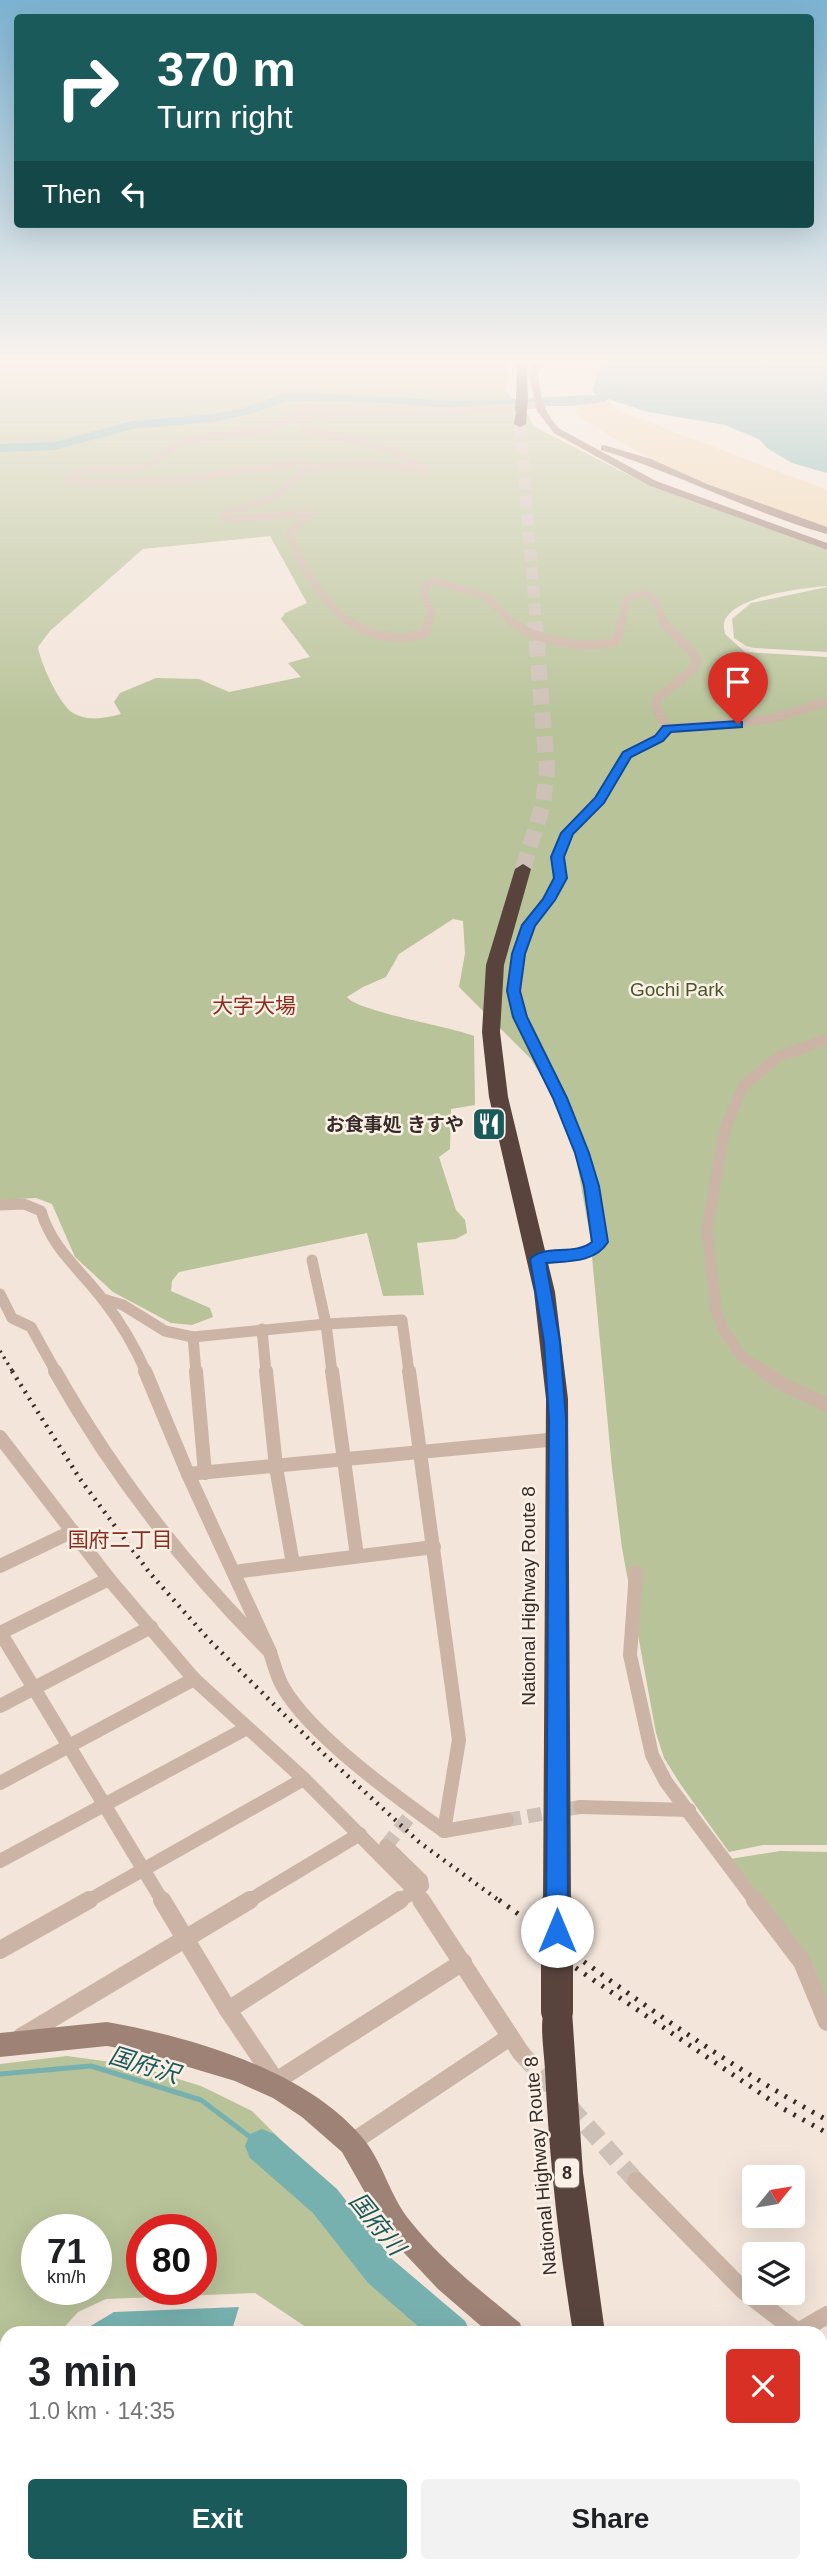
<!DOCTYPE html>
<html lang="en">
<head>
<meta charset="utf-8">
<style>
	:root { --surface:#fff; --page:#f2f2f2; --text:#202124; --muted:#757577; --accent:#1a5a5a }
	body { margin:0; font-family:Helvetica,"Noto Sans JP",sans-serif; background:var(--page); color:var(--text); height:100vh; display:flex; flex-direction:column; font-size:26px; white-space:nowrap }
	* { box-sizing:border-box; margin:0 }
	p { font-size:23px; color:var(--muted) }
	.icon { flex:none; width:38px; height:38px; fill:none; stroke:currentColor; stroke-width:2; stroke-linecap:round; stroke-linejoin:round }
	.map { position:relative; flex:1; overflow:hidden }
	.panel { position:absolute; left:0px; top:2326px; width:828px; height:247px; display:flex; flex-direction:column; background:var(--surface); border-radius:21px 21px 0 0; box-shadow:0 7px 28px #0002 }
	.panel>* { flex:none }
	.top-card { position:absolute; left:14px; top:14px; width:800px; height:214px; border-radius:7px; box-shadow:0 7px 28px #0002; background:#1a5a5a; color:#fff; overflow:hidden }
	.needle { width:46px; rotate:60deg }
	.tools { position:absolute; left:742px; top:2165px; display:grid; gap:14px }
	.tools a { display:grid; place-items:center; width:63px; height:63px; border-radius:7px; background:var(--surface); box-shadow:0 7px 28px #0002; font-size:35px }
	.speed { position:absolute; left:21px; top:2214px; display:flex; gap:14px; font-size:35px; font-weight:700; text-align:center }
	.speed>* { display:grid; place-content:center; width:91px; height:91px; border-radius:50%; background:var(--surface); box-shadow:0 7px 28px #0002; line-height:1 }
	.speed small { font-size:18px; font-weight:400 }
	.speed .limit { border:10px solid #d22; background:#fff; color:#111 }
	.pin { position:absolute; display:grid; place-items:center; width:60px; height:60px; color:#fff; margin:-72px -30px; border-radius:50% 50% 50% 0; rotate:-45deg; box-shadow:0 0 7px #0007 }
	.pin .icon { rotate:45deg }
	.me { position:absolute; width:77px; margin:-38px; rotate:0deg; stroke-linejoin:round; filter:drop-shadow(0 0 5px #0008) }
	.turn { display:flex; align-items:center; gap:24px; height:147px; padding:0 28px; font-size:32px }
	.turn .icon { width:91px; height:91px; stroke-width:2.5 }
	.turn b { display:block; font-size:49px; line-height:60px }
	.then { display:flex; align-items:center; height:66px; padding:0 28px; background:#0003; gap:14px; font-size:26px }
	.round { display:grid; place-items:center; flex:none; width:74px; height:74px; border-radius:7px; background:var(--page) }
	.overview { display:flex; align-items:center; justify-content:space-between; height:119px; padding:0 28px }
	h1 { font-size:42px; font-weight:800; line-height:52px }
	.button { display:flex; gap:14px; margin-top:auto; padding:14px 28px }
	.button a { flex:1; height:80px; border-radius:7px; background:var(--accent); color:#fff; font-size:28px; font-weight:800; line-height:80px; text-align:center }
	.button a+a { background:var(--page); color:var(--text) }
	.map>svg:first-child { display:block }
	.green { fill:#b8c399; fill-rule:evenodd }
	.sand { fill:#f0d5ae }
	.water { fill:#77b1af }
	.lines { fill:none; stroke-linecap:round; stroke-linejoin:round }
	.stream { stroke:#77b1af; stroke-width:5 }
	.river { fill:#77b1af; fill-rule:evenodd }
	.street-tunnel-far1 { stroke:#cdc0b6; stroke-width:14; stroke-dasharray:14 7; stroke-linecap:butt }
	.street-tunnel { stroke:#cdc0b6; stroke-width:18; stroke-dasharray:18 9; stroke-linecap:butt }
	.highway-tunnel-far1 { stroke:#cdc0b6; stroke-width:12; stroke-dasharray:12 6; stroke-linecap:butt }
	.highway-tunnel { stroke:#cdc0b6; stroke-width:16; stroke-dasharray:16 8; stroke-linecap:butt }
	.street-far4 { stroke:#cbb4a5; stroke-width:7 }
	.street-far3 { stroke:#cbb4a5; stroke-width:9 }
	.street-far2 { stroke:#cbb4a5; stroke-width:11 }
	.street-far1 { stroke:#cbb4a5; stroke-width:14 }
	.street { stroke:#cbb4a5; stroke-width:18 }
	.secondary { fill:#9f8276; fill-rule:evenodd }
	.highway { fill:#58443d; fill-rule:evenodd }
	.rail-far2 { stroke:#372b27; stroke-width:3.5; stroke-dasharray:2 5; stroke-linecap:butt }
	.rail-far1 { stroke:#372b27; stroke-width:4.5; stroke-dasharray:2 6; stroke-linecap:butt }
	.rail { stroke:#372b27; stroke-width:5; stroke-dasharray:2.5 8; stroke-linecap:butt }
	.highway-bridge-far1 { stroke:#58443d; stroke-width:12 }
	.highway-bridge { stroke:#58443d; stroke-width:32 }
	.route { fill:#1a73e8; stroke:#114b97; stroke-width:2 }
	.labels { text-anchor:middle; stroke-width:5; stroke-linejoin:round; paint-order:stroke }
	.shield { fill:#faf0e6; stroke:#726660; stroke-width:2 }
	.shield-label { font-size:18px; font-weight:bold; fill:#372b27 }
	.park-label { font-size:19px; fill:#495629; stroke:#faf0e6 }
	.poi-label { font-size:19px; font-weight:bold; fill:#372b27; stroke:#faf0e6; text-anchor:end }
	.street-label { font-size:19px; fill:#372b27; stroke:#faf0e6 }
	.neighbourhood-label { font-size:21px; fill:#8a2d1c; stroke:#faf0e6 }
	.near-water-label { font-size:24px; font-style:italic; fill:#1a5a5a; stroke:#faf0e6 }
</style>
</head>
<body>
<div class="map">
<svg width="827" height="2571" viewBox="0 0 827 2571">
	<rect width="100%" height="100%" fill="#f3e5da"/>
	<g class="green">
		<path d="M0,363H507L509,378L505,391L526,410L533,426L646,484L827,550V586C804,588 731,596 724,623C723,627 725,630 725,634L745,652L827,657V1845H763L729,1852L681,1785L664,1758L656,1733L622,1548L612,1468L590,1236L574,1146L559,1107L531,1059L459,987L465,953L463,921L453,919L399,954L386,977L363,987L347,997C356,1011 452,1027 474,1036L475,1105L451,1109L450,1149L439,1157L456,1210L465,1220L467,1233L456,1239L417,1243L424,1295L383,1296L367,1233L179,1272L172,1281L171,1291L210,1308L213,1317L192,1325L171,1323L113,1292L75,1257L52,1204L36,1198L0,1200ZM270,536L307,603L285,613L281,619L310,657L288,663L301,677L229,692L199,679L156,678L120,693L114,702L121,714C105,718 89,722 73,713C60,706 40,662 38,647L50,631L143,549Z"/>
		<polygon points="827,587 827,652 754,648 746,646 734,638 732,619 751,603"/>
		<polygon points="780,1851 827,1852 827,2002 812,1963 730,1859"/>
		<path d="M67,2056L133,2065L201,2086L252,2111L293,2152L345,2218L382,2253L428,2307L435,2333H315L255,2293L106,2299L78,2312L59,2333H7V2342L0,2341V2064ZM37,2230H96V2289H37ZM142,2230H201V2289H142Z"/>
		<polygon points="0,2541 7,2542 7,2566 62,2566 67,2571 0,2571"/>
	</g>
	<path class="sand" d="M610,402L614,409L827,490V528C738,497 651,467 574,412L582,403Z"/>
	<g class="water">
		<polygon points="602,363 827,363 827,473 792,463 767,448 759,439 725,425 648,412 596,395 592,390"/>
		<polygon points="239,2307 231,2333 79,2333 114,2312"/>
		<polygon points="0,2357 7,2358 7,2519 0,2520"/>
	</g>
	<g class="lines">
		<polyline class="stream" points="0,2074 91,2066 201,2100 262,2146"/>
		<g class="river">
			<path d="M285,393C346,393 406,399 467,401C490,402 514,398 537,398C551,398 603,392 610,398L604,402L573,406H498L470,409L352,401H286L251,414L212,422L133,429L54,450L0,452V444L54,442L133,421L212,414L244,408Z"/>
			<polygon points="262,2129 274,2134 337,2189 392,2259 465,2321 471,2333 426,2333 368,2283 313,2213 250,2158 245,2146 250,2134"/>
			<rect x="389" y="2566" width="38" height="5"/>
		</g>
		<g class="street-tunnel-far1">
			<polyline points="507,1820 580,1807"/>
			<polyline points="386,1846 414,1811"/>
		</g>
		<g class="street-tunnel">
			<polyline points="521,2053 557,2092"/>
			<polyline points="569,2106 636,2181"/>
		</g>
		<polyline class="highway-tunnel-far1" points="520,424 536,624"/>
		<polyline class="highway-tunnel" points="523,869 543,804 547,770 535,622"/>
		<g class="street-far4">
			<polyline points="353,411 450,411 537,405"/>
			<path d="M305,469L308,465L299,462L269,468L235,470L181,481L88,483L66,479C87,461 120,475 145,466C160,461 170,446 187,441C213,434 241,436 267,429C288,424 298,406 321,407"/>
			<path d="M352,624C325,605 305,572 292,542L289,533L310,515L309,513L234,519L224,517V513L273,498L305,469L357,463L427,470L392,450L308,430L302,423L303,416L361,412"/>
			<polyline points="428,624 432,611 426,602 424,587 436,581 485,596 514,624"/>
			<polyline points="621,624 627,598 647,593 656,602 664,624"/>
		</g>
		<g class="street-far3">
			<path d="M350,622C372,636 400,643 425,633L428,622"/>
			<path d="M512,622C537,642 588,650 617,641L621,622"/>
			<polyline points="663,622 691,651 697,661 692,670 657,699 656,706 667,729"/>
			<polyline points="519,954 527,932 561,878 558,854 563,839 599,801 627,755 658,737 667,729 771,719 827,702"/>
		</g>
		<g class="street-far2">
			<path d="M519,953C508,1020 538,1046 562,1103C581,1147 594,1194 600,1242L580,1255L538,1259"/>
			<path d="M0,1205L24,1204L41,1211C52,1249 81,1270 104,1301C121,1323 135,1347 146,1372"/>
			<polyline points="312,1260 326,1324 332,1372"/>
			<polyline points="0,1294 12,1318 31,1327 56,1372"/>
			<polyline points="103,1299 123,1305 165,1331 193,1337 326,1324 402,1320 409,1372"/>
			<polyline points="262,1329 266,1372"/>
			<polyline points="193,1337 196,1372"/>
			<polyline points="765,1372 742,1357 724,1331 716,1310 707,1230 725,1128 744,1085 778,1057 827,1039"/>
		</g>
		<g class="street-far1">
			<path d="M55,1371C113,1474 186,1568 270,1652L188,1474L145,1371"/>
			<polyline points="196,1371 205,1473"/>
			<polyline points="266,1371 276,1467 293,1564"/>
			<polyline points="332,1371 357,1556"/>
			<polyline points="762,1371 784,1385 827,1405"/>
			<polyline points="0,1437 109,1579 194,1679 304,1779 416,1892 422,1902"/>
			<polyline points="188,1474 558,1439"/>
			<polyline points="0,1566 73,1531"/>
			<polyline points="241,1571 434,1547"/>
			<polyline points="636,1572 630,1655 652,1755 666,1782 756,1902"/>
			<polyline points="0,1632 163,1902"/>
			<polyline points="0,1633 109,1579"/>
			<path d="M270,1652C274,1664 277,1677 283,1687C311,1736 398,1798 444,1831L459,1740L409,1371"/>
			<polyline points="0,1706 151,1627"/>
			<polyline points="0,1783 194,1679"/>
			<polyline points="580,1807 689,1810"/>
			<polyline points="444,1831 507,1820"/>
			<polyline points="386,1846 421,1880 422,1886 398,1902"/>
			<polyline points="0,1861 247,1728"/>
			<polyline points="86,1902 304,1779"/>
			<polyline points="247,1902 360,1834"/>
		</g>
		<g class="street">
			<polyline points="162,1900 228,2010 278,2084"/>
			<polyline points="421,1900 521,2053"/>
			<polyline points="755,1900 802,1962 827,2022"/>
			<polyline points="0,1950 89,1900"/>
			<polyline points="228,2010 400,1900"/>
			<polyline points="21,2037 250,1900"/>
			<polyline points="276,2081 463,1962"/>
			<polyline points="351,2143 510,2037"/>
			<polyline points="636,2181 743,2290 799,2333"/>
			<polyline points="798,2332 827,2315"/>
			<polyline points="821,2350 827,2355"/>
			<polyline points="821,2457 827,2453"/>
			<polyline points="821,2505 827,2517"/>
			<polyline points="686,2566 688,2571"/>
		</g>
		<g class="secondary">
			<path d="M537,363H547L538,371C540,393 543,413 560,429L656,481L827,543V550L648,485L554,433L537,411L528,370Z"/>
			<path d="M604,445L651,459L707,484L827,527V534C749,512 678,473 601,450V446Z"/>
			<path d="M107,2022C190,2037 303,2069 360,2135C383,2160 389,2196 411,2222C442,2261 482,2292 520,2323L523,2333H489L438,2289L392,2240L342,2152L302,2117L273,2098L235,2081L135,2051L107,2046L0,2057V2033Z"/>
			<polygon points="580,2566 609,2566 611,2571 581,2571"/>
		</g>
		<g class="highway">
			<polygon points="517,363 527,363 528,399 522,402 516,399"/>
			<polygon points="517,407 527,409 526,424 520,427 514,424"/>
			<polygon points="523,864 531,869 504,965 500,1032 508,1097 555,1292 568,1399 571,1904 567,1913 557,1917 547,1913 543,1904 546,1399 534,1292 489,1097 482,1032 486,965 515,869"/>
			<path d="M557,1997L567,2001L572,2011L583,2173L605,2333H573C559,2246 549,2158 545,2070C544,2048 538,2021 547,2001Z"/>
			<polygon points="625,2566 660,2566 663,2571 627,2571"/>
		</g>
		<polyline class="rail-far2" points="0,1351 13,1372"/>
		<polyline class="rail-far1" points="12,1371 80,1479 149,1572 210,1641 325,1755 419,1842 501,1902"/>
		<g class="rail">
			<path d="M499,1900C605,1977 712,2057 827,2120"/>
			<polyline points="567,1962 782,2108 827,2133"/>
		</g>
		<polyline class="highway-bridge-far1" points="521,409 522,399"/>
		<polyline class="highway-bridge" points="557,1904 557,2011"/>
	</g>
	<linearGradient id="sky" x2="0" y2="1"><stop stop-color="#7bb3d1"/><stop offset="0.5" stop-color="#faf3ee"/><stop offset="1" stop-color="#faf3ee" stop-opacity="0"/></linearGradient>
	<rect width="827" height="722" fill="url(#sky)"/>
	<path class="route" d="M738,721L742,722V727L671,732L663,741L631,757L604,803L573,834L564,857L567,878L555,900L535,926L525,954L520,991L527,1017L567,1098L589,1153L599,1186L608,1242C595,1263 568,1261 546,1263L560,1342L566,1419L568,1931L564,1938L557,1941L549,1938L546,1931L549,1419L544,1342L530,1259C543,1244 575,1256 592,1242L584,1186L575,1153L553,1098L513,1017L507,991L512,954L522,925L543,899L554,878L551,857L561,833L595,798L623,752L655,736L663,726Z"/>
	<defs>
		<g id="restaurant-square" transform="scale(1.75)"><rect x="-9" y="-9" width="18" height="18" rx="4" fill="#1a5a5a" stroke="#faf0e6"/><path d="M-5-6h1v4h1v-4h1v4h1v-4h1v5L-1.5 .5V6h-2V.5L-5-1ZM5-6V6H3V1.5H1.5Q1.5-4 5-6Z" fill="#fff"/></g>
	</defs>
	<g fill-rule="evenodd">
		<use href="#restaurant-square" x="489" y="1124"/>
	</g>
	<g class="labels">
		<rect class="shield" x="555" y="2158.5" width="24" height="29" rx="5"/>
		<g class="shield-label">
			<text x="567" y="2179">8</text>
		</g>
		<g class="park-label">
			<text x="677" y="996">Gochi Park</text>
		</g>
		<g class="poi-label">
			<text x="464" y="1131">お食事処 きすや</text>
		</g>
		<g class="street-label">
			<text transform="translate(528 1596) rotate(-90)" y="7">National Highway Route 8</text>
			<text transform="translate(540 2166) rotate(-95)" y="7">National Highway Route 8</text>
		</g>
		<g class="neighbourhood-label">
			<text x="254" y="1013">大字大場</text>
			<text x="120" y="1547">国府二丁目</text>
		</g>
		<g class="near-water-label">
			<text transform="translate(144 2065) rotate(17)" y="8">国府沢</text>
			<text transform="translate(377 2224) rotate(51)" y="8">国府川</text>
		</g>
	</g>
</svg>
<div class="tools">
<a><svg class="needle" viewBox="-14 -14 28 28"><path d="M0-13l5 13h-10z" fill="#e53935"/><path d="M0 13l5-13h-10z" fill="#757577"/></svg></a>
<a><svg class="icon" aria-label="layers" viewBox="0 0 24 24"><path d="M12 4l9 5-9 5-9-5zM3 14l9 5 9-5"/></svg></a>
</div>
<div class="speed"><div>71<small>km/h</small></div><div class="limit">80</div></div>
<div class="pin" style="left:738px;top:724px;background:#d93025"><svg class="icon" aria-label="arrive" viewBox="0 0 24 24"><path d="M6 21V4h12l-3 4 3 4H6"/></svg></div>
<svg class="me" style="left:557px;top:1931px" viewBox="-20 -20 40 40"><circle r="19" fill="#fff"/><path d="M0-13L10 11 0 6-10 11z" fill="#1a73e8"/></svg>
<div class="top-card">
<div class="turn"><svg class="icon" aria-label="right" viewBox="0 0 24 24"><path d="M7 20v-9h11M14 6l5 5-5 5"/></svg><div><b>370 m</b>Turn right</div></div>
<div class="then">Then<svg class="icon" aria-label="left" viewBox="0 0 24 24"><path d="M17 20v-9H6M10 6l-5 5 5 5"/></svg></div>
</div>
<section class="panel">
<div class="overview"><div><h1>3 min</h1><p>1.0 km · 14:35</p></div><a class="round" style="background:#d93025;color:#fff"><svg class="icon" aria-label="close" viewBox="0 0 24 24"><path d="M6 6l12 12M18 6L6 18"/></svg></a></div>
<div class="button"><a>Exit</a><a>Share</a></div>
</section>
</div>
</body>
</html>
